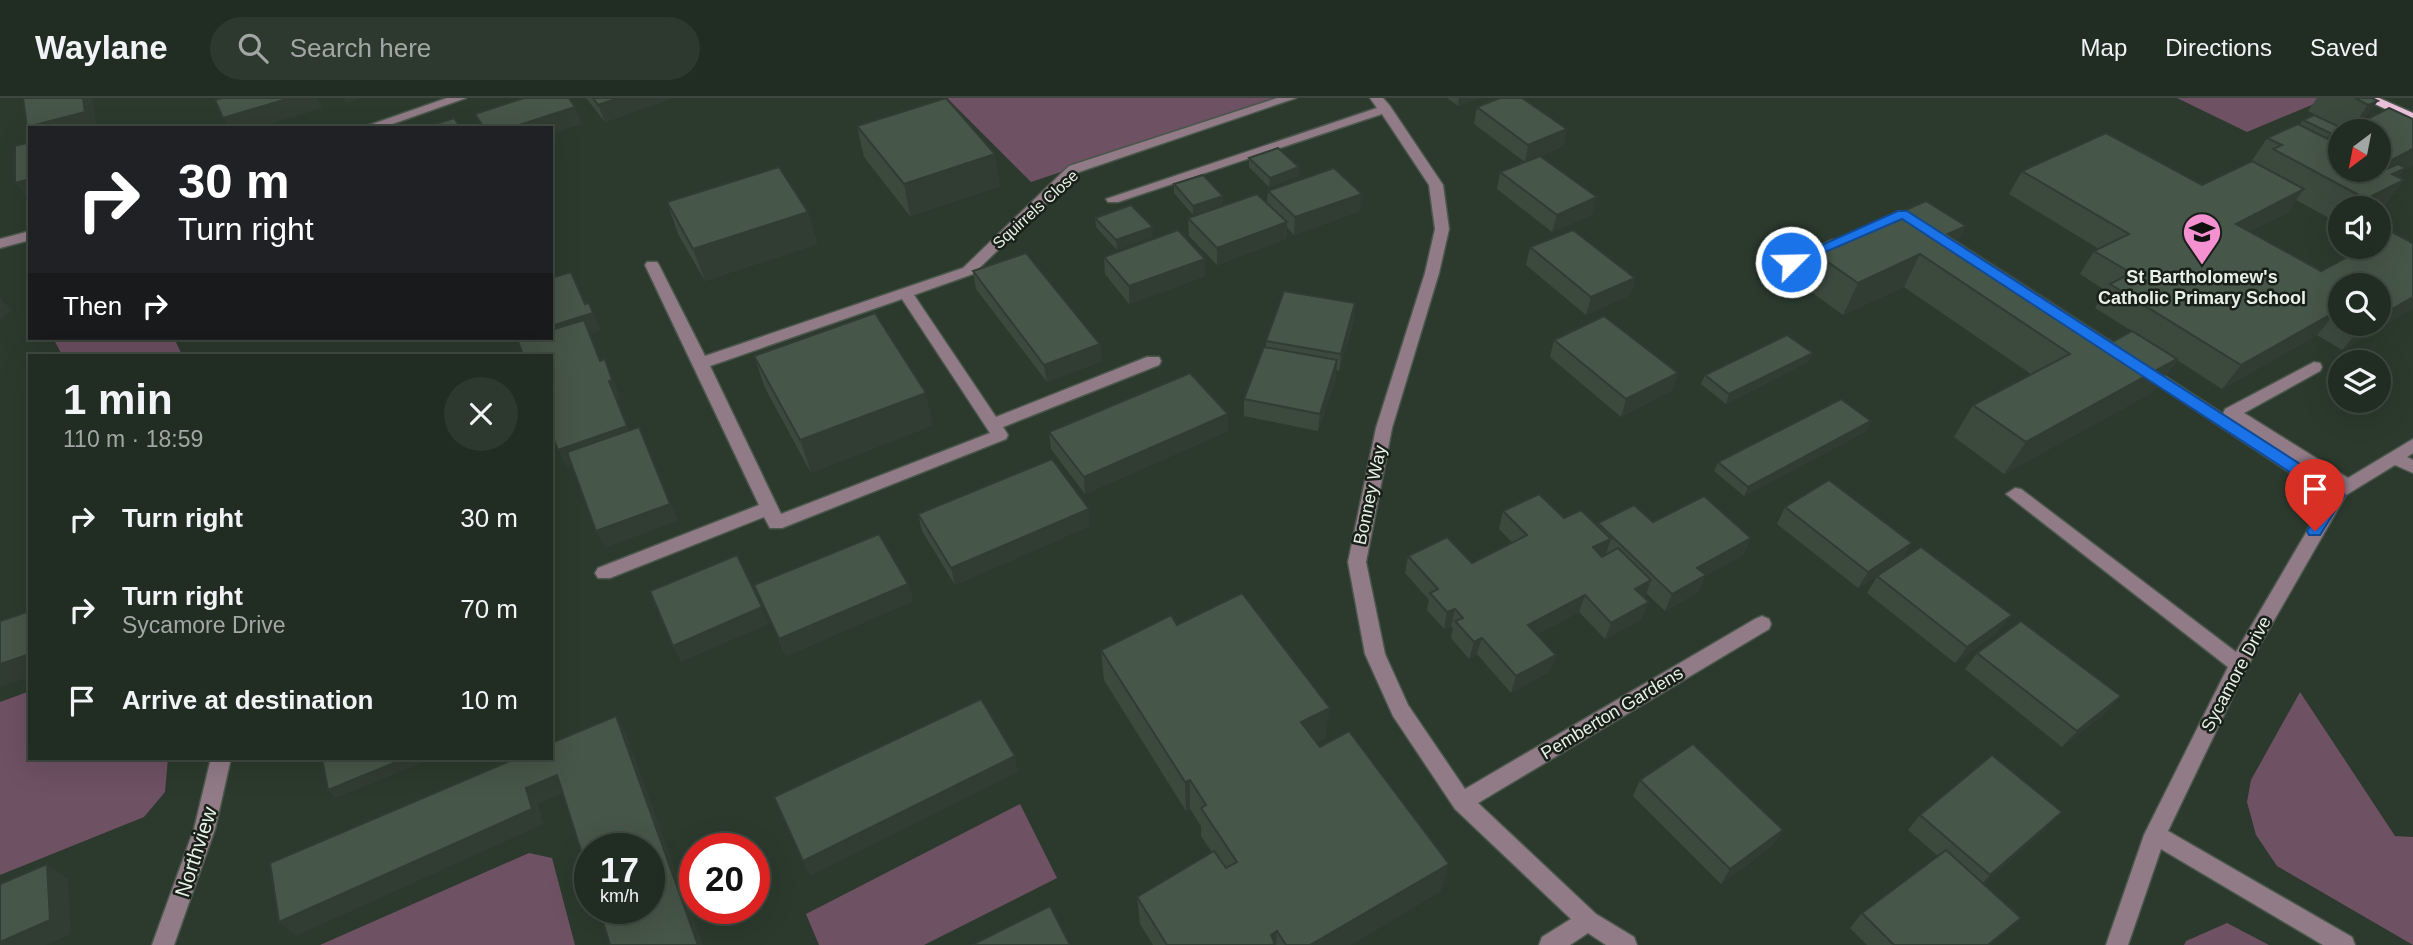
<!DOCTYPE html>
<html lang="en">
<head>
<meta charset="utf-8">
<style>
	:root { --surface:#212c22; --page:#2d382f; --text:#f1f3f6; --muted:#a2a7a5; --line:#3e4840 }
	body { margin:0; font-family:Arial,sans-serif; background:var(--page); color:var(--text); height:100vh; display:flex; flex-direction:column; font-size:26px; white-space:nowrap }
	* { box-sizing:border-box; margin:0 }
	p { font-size:23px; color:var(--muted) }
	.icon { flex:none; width:38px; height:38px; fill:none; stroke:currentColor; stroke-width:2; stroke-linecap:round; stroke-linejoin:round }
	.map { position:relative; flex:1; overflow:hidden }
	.details { position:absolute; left:28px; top:256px; width:525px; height:406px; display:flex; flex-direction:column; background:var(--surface); border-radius:0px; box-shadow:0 7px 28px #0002,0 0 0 2px var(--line) }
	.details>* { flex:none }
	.top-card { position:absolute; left:28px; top:28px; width:525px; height:214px; border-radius:0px; box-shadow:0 7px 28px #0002,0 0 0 2px var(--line); background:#202124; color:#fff; overflow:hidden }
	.needle { width:46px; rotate:212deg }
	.fabs { position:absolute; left:2328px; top:21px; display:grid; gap:14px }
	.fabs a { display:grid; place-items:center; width:63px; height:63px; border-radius:50%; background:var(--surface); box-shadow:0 7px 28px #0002,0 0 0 2px var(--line); font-size:35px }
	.speed { position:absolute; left:574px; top:735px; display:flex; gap:14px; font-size:35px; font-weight:700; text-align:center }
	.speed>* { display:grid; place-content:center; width:91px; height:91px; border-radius:50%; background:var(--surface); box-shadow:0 7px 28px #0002,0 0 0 2px var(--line); line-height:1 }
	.speed small { font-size:18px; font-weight:400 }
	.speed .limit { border:10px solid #d22; background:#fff; color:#111 }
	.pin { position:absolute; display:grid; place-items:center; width:60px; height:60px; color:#fff; margin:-72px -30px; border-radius:50% 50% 50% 0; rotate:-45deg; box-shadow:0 0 7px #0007 }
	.pin .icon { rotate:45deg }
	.me { position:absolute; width:77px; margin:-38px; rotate:67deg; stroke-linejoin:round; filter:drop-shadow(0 0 5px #0008) }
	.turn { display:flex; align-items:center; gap:24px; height:147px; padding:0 35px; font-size:32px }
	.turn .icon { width:91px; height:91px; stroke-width:2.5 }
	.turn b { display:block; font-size:49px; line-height:60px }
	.then { display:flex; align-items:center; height:66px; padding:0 35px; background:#0003; gap:14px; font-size:26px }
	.round { display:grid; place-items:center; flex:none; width:74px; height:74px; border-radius:37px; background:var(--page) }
	.summary { display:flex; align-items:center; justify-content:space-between; height:119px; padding:0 35px }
	h1 { font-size:42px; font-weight:600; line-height:52px }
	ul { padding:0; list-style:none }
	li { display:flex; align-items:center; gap:21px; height:91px; padding:0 35px }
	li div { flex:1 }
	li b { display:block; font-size:26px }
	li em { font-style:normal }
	header { display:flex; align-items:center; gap:42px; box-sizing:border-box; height:98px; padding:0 35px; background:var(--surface); border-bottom:2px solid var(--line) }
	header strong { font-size:33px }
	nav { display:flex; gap:38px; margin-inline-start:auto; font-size:24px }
	.search { width:490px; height:63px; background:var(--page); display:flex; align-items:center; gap:18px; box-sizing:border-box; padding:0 24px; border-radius:38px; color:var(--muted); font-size:26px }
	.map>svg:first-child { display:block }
	.green { fill:#6e5163 }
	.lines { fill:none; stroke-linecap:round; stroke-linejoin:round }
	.minor-casing { stroke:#4a574b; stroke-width:3 }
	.major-casing { stroke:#4a574b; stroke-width:3 }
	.minor { fill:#907b87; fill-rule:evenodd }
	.major { fill:#eac0d9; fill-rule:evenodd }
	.wall { fill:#3c4a3e; fill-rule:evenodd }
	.shaded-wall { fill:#313c32 }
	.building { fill:#465648; stroke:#313c32; stroke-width:2 }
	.route { fill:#1a73e8; stroke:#114b97; stroke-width:2 }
	.labels { text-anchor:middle; stroke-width:5; stroke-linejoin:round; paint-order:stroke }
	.far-street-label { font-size:16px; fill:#e7f1e8; stroke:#192019 }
	.poi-label { font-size:18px; font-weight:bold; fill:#e7f1e8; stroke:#192019 }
	.street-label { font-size:18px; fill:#e7f1e8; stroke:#192019 }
	.near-street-label { font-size:21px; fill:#e7f1e8; stroke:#192019 }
</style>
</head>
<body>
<header>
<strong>Waylane</strong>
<div class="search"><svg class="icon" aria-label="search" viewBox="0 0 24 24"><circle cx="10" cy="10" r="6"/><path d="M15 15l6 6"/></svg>Search here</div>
<nav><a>Map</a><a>Directions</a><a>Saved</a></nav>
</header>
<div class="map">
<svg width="2413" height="847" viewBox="0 0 2413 847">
	<rect width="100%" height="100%" fill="#2c3a2d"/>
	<g class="green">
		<polygon points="947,0 1282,0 1031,84"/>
		<polygon points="2177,0 2316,0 2321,3 2247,34"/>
		<polygon points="53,240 174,240 182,257 62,257"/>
		<polygon points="30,593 30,660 168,660 165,694 144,719 0,777 0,604"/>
		<polygon points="2300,594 2395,738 2413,739 2413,847 2277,768 2256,737 2247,704 2251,682"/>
		<polygon points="1020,706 1057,780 924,847 819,847 806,816"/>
		<polygon points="529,755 552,760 575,847 320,847"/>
		<polygon points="2227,825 2269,847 2184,847 2186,843"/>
	</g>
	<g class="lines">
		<g class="minor-casing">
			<g id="minor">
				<polygon points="447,0 466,0 381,30 361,30"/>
				<path d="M1277,0H1296L1079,74L973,176L914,197L996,319L1147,259H1159L1161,263L1159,267L1003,329L1008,337L1006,341L782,430H770L764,419L610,480H598L595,475L598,470L759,407L645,167L647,164H657L659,167L705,258L963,170L1069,68ZM902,201L990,335L781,416L710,268Z"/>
				<polygon points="1370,0 1383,0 1390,8 1443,87 1449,131 1439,175 1392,330 1366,464 1385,556 1408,607 1465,691 1755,521 1762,518 1769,521 1771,526 1769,531 1478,705 1596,816 1634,839 1637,847 1606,847 1588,835 1570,847 1539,847 1542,839 1571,821 1455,711 1393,618 1365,556 1348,464 1376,330 1425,175 1435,131 1429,87 1382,16 1118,104 1108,104 1106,101 1377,10"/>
				<polygon points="30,133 30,142 0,150 0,141"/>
				<polygon points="1832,142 1837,143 1837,149 1796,167 1786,167 1784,164"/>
				<polygon points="2314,264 2320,265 2322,269 2320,273 2244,315 2348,380 2413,341 2413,355 2407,359 2413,362 2413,375 2395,367 2346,397 2246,571 2168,733 2352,839 2355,847 2323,847 2161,751 2128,847 2106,847 2144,737 2228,569 2006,396 2015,390 2021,391 2236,554 2327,399 2132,270 2140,265 2146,266 2223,316 2225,311"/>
				<polygon points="211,660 231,660 215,731 174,847 152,847 194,731"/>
			</g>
		</g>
		<g class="major-casing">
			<polygon id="major" points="2362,0 2379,0 2413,15 2413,24"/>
		</g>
		<use href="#minor" class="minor"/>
		<use href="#major" class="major"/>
	</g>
	<g class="wall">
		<polygon points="586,0 673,0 605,24"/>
		<polygon points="1447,0 1479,0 1458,8"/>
		<path d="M2317,0H2372L2362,23L2413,21V67L2404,72L2398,79L2404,82L2382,110H2340V126L2296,102L2287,115L2250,133L2321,173L2413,145V210L2342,252L2317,237L2222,291L2177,262L2153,294L2004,376L1954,339L1973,307L2031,276L1904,189L1843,217L1799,185L1812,153L1966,128L1958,143L2114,243L2132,233L2095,210L2106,193L2080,176L2094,153L2099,151L2009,96L2022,73L2202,87L2251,64L2267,40L2300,26L2303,22L2324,21L2308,13ZM2340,33H2378V72H2340ZM2340,187L2378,226H2340Z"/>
		<polygon points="1477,9 1567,31 1563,48 1525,64 1474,26"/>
		<polygon points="857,28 1000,88 910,118 864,59"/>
		<polygon points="1249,60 1299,69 1299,78 1269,89 1249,69"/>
		<polygon points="1500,74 1592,117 1552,134 1497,91"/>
		<polygon points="1174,86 1223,98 1222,107 1193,117 1174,95"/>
		<polygon points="1268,93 1360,113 1294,137 1287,129 1286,141 1217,167 1189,138 1188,120 1267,105"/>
		<polygon points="667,104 808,114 817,146 705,183 678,136"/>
		<polygon points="1095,120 1153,138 1117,152 1096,129"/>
		<polygon points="1530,149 1635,180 1630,197 1586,217 1526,167"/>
		<polygon points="1104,159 1205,161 1205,178 1129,206 1105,176"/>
		<polygon points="973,173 1100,246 1102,263 1047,284 976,191"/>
		<polygon points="1354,223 1339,273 1336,272 1336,280 1318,333 1244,318 1244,301 1266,249 1266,243"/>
		<polygon points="1554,242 1678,275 1672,292 1621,319 1550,259"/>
		<polygon points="1813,255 1808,264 1726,306 1701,286 1705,277"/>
		<polygon points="754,258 933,327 811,375 765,290"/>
		<polygon points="1228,316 1228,333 1085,396 1051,351 1049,334"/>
		<polygon points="1871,323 1866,333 1744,398 1714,373 1718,364"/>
		<polygon points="1785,409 1902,462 1999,533 1955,565 1867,495 1877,478 1900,463 1858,490 1777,426"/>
		<polygon points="1503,413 1564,420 1597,428 1598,425 1653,424 1751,440 1743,457 1705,478 1698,494 1665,513 1646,495 1644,499 1642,521 1605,541 1579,514 1537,536 1556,557 1550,573 1511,595 1477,556 1469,561 1451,540 1453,530 1451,528 1444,531 1427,512 1429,502 1405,475 1408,458 1472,465 1512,444 1499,431"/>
		<polygon points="918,416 1090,428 955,487 922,433"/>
		<polygon points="908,486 913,503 786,558 754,487"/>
		<polygon points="1177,527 1326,639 1316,645 1441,793 1350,847 1153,847 1140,826 1137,799 1212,754 1201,738 1201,728 1190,711 1186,713 1104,582 1101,552"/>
		<polygon points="1977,555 2106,614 2062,649 1965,571"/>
		<polygon points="1640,682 1773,747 1721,786 1633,698"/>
		<polygon points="1920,717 2047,729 1983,786 2021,820 1990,847 1867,847 1850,830 1862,815 1938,758 1908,732"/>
	</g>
	<g class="shaded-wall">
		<polygon points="83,0 92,0 97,30 30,30 30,33 27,29"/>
		<polygon points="290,0 317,0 322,10 258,30 229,30 223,20"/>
		<polygon points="344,0 362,0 346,5"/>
		<polygon points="618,0 673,0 605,24 598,7"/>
		<polygon points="1459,0 1479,0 1458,8"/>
		<polygon points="2378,3 2358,30 2349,33 2368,7"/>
		<polygon points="575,9 582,26 551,36 551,30 510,30"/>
		<polygon points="1567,31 1563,48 1525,64 1528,47"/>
		<polygon points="2413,51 2413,67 2404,72 2390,89 2404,82 2382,110 2378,112 2378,110 2359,110 2366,101 2362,94 2384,66"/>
		<polygon points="995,56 1000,88 910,118 904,86"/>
		<polygon points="1299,69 1299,78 1269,89 1270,80"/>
		<polygon points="30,81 30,102 29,102 15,85"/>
		<polygon points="2304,91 2287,115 2219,149 2236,126"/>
		<polygon points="1362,96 1360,113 1294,137 1295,119"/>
		<polygon points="1223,98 1222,107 1193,117 1193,108"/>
		<polygon points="1597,99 1592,117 1552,134 1557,117"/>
		<polygon points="808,114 817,146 705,183 693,151"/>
		<polygon points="1287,124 1286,141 1217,167 1217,150"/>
		<polygon points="1966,128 1949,160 1948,136"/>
		<polygon points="1153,129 1153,138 1117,152 1116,142"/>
		<polygon points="1920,156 1904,189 1843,217 1858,185"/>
		<polygon points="1205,161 1205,178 1129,206 1129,188"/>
		<polygon points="1635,180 1630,197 1586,217 1591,199"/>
		<polygon points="0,199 12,213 0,222"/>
		<polygon points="2413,199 2413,210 2342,252 2363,228 2366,226 2378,226 2378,219"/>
		<polygon points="1355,205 1354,223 1339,273 1341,256"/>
		<polygon points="2337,213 2317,237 2222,291 2241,267"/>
		<polygon points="593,215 601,232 590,236 608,280 533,255 525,240 551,240 551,228"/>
		<polygon points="1100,246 1102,263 1047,284 1044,267"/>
		<polygon points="1813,255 1808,264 1726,306 1729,296"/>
		<polygon points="605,261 620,299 617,301 635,346 567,370 558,352 609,283"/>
		<polygon points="2177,261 2153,294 2004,376 2026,344"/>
		<polygon points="1337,262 1336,280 1318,333 1320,316"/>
		<polygon points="1678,275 1672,292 1621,319 1626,301"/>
		<polygon points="926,295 933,327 811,375 800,342"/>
		<polygon points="1228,316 1228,333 1085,396 1084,379"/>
		<polygon points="1871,323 1866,333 1744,398 1748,389"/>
		<polygon points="639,329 678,423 605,450 596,433"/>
		<polygon points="1089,411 1090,428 955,487 951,470"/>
		<polygon points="1751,440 1743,457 1705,478 1698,494 1665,513 1672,496 1697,470"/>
		<polygon points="1611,441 1605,458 1588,466 1593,449"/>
		<polygon points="1912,445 1902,462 1858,490 1868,474"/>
		<polygon points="1651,482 1645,499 1629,508 1635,491"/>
		<polygon points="908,486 913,503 786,558 779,541"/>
		<polygon points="1585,497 1579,514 1523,543 1528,527"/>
		<polygon points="1649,504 1642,521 1605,541 1611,525"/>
		<polygon points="762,509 769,526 681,564 673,548"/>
		<polygon points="1455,511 1451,528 1444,531 1447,514"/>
		<polygon points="2012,517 1999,533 1955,565 1967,549"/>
		<polygon points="1482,540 1477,556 1469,561 1474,544"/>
		<polygon points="30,556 30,579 0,589 0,566"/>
		<polygon points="1556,557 1550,573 1511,595 1516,578"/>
		<polygon points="2121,598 2106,614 2062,649 2077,633"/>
		<polygon points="1330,610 1326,639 1298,654 1301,624"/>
		<polygon points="616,618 625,634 703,847 698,847"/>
		<polygon points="1015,658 1018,674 810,778 803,763"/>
		<polygon points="406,660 434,660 336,700 328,692"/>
		<polygon points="557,677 568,693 538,706 544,726 296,838 279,824 526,690"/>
		<polygon points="1190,682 1190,711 1186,713 1185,684"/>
		<polygon points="2062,714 2047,729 1976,792 1990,777"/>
		<polygon points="1783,732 1773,747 1721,786 1730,771"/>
		<polygon points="47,766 68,781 71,836 47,847 0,847 0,844"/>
		<polygon points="1449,766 1441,793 1350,847 1310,847"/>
		<polygon points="2021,820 1990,847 1988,847"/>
		<polygon points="1277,833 1276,847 1270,847 1271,837"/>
	</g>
	<g class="building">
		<polygon points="23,0 83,0 85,14 27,29"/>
		<polygon points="222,0 290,0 223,20 215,2"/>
		<polygon points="524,0 569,0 575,9 510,30 484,30 475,16"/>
		<polygon points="593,0 618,0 598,7"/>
		<polygon points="946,0 995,56 904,86 857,28"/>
		<polygon points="1500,0 1522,0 1567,31 1528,47 1477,9"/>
		<polygon points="2355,0 2372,0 2378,3 2368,7"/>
		<polygon points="2389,10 2413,21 2413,51 2384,66 2378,64 2378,33 2340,33 2340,45 2328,39 2332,36 2303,22 2314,17 2346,32"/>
		<polygon points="454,20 461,30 424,30"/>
		<polygon points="2298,26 2340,47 2340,72 2378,72 2378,66 2387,71 2398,66 2406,70 2392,76 2404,82 2366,101 2273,51 2282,47 2267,40"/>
		<polygon points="2106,35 2202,87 2252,63 2304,91 2236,126 2321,173 2366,149 2378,149 2378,142 2392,134 2413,145 2413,199 2378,219 2378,187 2340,187 2340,215 2337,213 2241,267 2110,186 2131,175 2094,153 2129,136 2022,73"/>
		<polygon points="30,44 30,81 15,85 15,48"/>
		<polygon points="1278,50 1299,69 1270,80 1249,60"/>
		<polygon points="1540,58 1597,99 1557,117 1500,74"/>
		<polygon points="779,69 808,114 693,151 667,104"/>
		<polygon points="1334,70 1362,96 1295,119 1268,93"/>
		<polygon points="1203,77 1223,98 1193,108 1174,86"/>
		<polygon points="1257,96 1287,124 1217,150 1188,120"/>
		<polygon points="1926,103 1966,128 1948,136 2114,243 2132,233 2177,261 2026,344 1973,307 2070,256 1920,156 1858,185 1812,153"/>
		<polygon points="1131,107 1153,129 1116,142 1095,120"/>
		<polygon points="1178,132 1205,161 1129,188 1104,159"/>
		<polygon points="1573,132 1635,180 1591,199 1530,149"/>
		<polygon points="1026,155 1100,246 1044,267 973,173"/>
		<polygon points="571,174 585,206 589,205 593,215 551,228 551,180"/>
		<polygon points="1284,193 1355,205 1341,256 1266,243"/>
		<polygon points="875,215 926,295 800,342 754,258"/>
		<polygon points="1604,218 1678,275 1626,301 1554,242"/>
		<polygon points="584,222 600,263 605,261 612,282 609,283 627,328 558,352 551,334 551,257 523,257 518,243 528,240 551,240 551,232"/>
		<polygon points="1787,237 1813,255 1729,296 1705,277"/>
		<polygon points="1264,249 1337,262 1320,316 1244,301"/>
		<polygon points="1190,275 1228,316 1084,379 1049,334"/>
		<polygon points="1841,301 1871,323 1748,389 1718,364"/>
		<polygon points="639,329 670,406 596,433 567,354"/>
		<polygon points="1052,361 1089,411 951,470 918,416"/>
		<polygon points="1829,382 1912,445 1868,474 1785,409"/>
		<polygon points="1539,396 1564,420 1581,412 1611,441 1593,449 1602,459 1618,450 1651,482 1635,491 1649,504 1611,525 1585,497 1528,527 1556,557 1516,578 1482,540 1474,544 1455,523 1463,520 1455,511 1447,514 1430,495 1438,491 1408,458 1447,439 1472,465 1527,437 1503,413"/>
		<polygon points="1704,398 1751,440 1697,470 1706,477 1672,496 1598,425 1634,407 1653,424"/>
		<polygon points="879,436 908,486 779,541 754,487"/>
		<polygon points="1921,449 2012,517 1967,549 1877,478"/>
		<polygon points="737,457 762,509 673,548 650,493"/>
		<polygon points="1242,495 1330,610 1301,624 1320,649 1349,633 1449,766 1310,847 1286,847 1277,833 1271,837 1275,846 1272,847 1167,847 1137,799 1214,753 1226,770 1237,764 1201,710 1206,707 1190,682 1185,684 1101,552 1171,517 1177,527"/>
		<polygon points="30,513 30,556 0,566 0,523"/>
		<polygon points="2021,523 2121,598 2077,633 1977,555"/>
		<polygon points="981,601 1015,658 803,763 774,699"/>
		<polygon points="616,618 698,847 610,847 599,810 649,810 649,751 590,751 590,781 557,677 526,690 532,711 279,824 270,765 517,660 551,660 551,645"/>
		<polygon points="1693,646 1783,732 1730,771 1640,682"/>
		<polygon points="1992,657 2062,714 1990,777 1920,717"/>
		<polygon points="322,660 406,660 328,692"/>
		<polygon points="1946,752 2021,820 1988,847 1894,847 1862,815"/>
		<polygon points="47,766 50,822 0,844 0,786"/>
		<polygon points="1050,808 1070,847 972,847"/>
	</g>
	<polygon class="route" points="1898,113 1907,113 2342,393 2345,397 2320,437 2309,437 2307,433 2328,399 1902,121 1795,167 1784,164"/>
	<defs>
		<g id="school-pin" transform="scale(2.0125)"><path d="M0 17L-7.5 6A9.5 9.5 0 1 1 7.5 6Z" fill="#f590d1" stroke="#192019"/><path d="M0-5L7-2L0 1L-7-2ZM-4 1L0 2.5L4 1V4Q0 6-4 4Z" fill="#111"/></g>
	</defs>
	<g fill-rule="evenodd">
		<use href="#school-pin" x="2202" y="134"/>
	</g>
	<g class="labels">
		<g class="far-street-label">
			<text transform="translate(1035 111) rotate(-42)" y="6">Squirrels Close</text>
		</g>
		<g class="poi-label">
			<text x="2202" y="185">St Bartholomew's<tspan x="2202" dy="21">Catholic Primary School</tspan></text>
		</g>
		<g class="street-label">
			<text transform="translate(1370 397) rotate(-78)" y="6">Bonney Way</text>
			<text transform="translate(2236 576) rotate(-62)" y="6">Sycamore Drive</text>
			<text transform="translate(1612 615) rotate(-31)" y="6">Pemberton Gardens</text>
		</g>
		<g class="near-street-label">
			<text transform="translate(196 754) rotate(-72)" y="7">Northview</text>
		</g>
	</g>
</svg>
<div class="fabs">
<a><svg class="needle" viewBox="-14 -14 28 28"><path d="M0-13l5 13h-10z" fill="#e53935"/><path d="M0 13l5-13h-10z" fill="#a2a7a5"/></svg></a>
<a><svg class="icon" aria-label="sound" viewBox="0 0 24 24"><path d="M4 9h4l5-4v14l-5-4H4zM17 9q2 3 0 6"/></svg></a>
<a><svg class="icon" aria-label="search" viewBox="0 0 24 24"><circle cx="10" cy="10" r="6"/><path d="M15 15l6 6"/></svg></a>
<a><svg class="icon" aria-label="layers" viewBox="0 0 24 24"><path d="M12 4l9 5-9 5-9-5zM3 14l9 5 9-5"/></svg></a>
</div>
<div class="speed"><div>17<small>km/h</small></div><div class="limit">20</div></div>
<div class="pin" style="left:2315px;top:433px;background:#d93025"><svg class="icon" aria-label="arrive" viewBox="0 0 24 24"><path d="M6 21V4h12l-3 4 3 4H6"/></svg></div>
<svg class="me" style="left:1791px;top:164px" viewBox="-20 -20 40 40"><circle r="17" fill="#1a73e8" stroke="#fff" stroke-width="3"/><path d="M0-11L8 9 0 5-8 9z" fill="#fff"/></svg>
<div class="top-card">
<div class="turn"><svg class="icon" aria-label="right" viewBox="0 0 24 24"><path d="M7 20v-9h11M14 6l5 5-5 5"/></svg><div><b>30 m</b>Turn right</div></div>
<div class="then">Then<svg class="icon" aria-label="right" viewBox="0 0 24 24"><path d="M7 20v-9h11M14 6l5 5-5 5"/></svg></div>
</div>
<section class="details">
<div class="summary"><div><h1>1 min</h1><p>110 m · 18:59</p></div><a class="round"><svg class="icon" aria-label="close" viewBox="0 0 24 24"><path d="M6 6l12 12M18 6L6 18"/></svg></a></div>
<ul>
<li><svg class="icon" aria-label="right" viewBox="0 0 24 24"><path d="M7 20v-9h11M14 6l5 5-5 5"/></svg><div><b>Turn right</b></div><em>30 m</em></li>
<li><svg class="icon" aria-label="right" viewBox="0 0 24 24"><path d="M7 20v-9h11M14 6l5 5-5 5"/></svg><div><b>Turn right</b><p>Sycamore Drive</p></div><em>70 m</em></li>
<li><svg class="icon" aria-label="arrive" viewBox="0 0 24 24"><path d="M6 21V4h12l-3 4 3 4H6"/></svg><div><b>Arrive at destination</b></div><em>10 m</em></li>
</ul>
</section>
</div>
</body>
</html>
